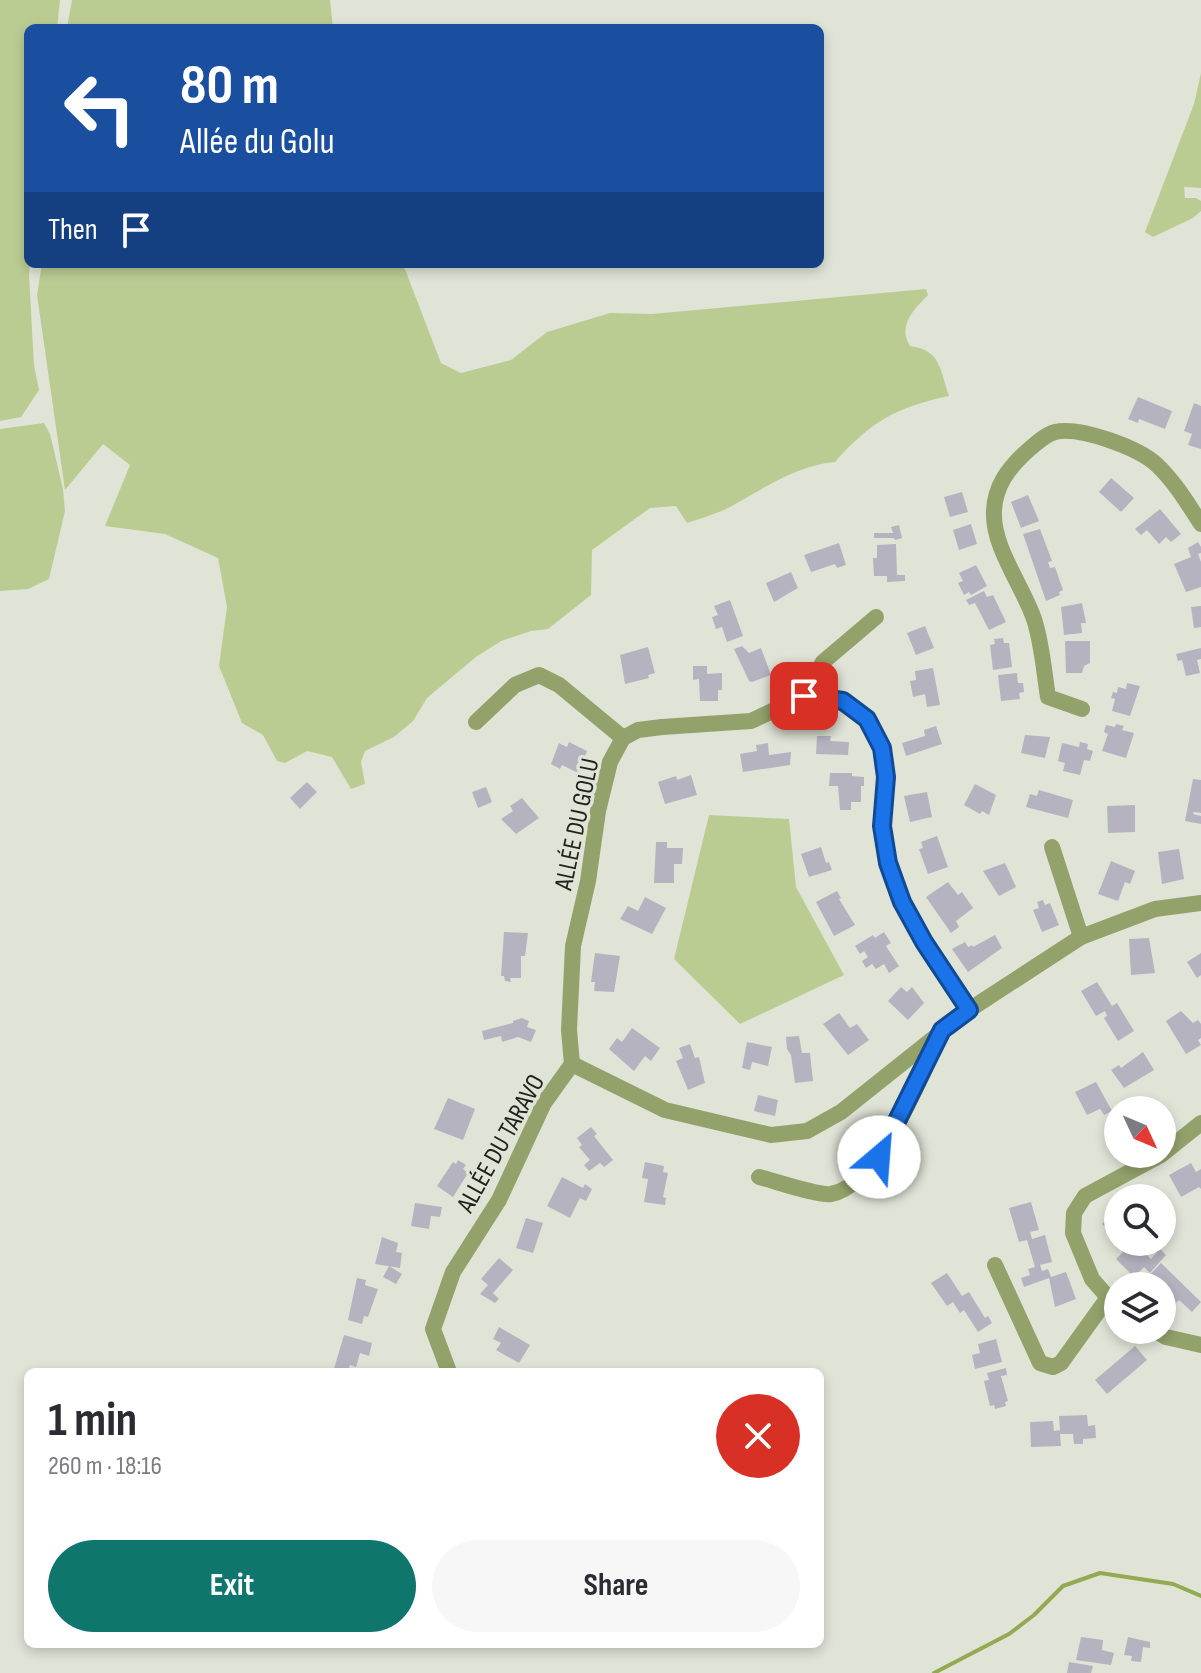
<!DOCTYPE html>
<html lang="en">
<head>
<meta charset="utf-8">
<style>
	:root { --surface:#fff; --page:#f7f7f7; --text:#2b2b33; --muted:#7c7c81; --accent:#0f766e }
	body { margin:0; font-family:"Sofia Sans Condensed",sans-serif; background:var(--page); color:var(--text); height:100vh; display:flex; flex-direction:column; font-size:30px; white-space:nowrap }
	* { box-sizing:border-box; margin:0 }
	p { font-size:26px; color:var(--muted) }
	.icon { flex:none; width:44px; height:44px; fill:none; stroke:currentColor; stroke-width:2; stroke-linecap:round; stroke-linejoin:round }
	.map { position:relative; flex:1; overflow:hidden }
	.drawer { position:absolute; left:24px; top:1368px; width:800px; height:280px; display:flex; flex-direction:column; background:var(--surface); border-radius:12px; box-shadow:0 4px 12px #0003 }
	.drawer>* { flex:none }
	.guide { position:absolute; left:24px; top:24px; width:800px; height:244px; border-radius:12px; box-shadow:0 4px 12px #0003; background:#1a4fa0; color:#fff; overflow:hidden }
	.needle { width:52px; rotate:134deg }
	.buttons { position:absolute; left:1104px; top:1096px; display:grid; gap:16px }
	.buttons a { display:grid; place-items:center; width:72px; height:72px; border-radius:50%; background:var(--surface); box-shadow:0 4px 12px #0003; font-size:40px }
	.pin { position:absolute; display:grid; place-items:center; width:68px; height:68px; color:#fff; margin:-34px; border-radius:16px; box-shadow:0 4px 12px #0006 }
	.me { position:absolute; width:88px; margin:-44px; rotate:27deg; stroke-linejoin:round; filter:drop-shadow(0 0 6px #0008) }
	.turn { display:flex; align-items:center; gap:28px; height:168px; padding:0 24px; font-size:36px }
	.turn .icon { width:104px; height:104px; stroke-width:2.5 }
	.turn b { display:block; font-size:56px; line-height:68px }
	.then { display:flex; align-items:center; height:76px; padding:0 24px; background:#0003; gap:16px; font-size:30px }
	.round { display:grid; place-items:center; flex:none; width:84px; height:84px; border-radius:42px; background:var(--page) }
	.headline { display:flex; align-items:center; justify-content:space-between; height:136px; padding:0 24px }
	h1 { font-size:48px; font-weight:700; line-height:60px }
	.cta { display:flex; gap:16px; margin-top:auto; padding:16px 24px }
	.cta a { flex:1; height:92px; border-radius:48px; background:var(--accent); color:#fff; font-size:32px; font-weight:700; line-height:92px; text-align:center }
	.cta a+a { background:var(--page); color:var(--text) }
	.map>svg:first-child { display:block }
	.green { fill:#bbcc93 }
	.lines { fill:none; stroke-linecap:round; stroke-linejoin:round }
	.stream { stroke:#92aa52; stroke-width:4 }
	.building { fill:#b5b3c0 }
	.minor { stroke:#92a26a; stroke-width:16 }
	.route-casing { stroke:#114b97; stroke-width:20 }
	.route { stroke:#1a73e8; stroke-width:14 }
	.labels { text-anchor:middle; stroke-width:7; stroke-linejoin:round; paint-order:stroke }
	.street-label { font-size:26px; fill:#21221d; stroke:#e0e4d7 }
</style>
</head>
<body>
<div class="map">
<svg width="1201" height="1673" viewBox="0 0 1201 1673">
	<rect width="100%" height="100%" fill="#e0e4d7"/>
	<g class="green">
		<polygon points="0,0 60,0 57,28 28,28 28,264 30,264 29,275 34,365 39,390 21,417 0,421"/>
		<polygon points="72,0 330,0 333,28 67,28"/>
		<polygon points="1201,73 1201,188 1184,187 1185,198 1196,198 1201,201 1201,211 1193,218 1153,237 1145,232 1194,104"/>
		<path d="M42,264H403L441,363L461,373L511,360L547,332L610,313L652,314L926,289L928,295C914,309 897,326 910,346C941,350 940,370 949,396C897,407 871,421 835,462C793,466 761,491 724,510C712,515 699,519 687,523L676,506L650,508L592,550L591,595L548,629L531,631L501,641L476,657L427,698L413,721L394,737L365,751L361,762L365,784L351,789L332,757L307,751L285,763L277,761L263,735L242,723L219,666L227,607L218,558L165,534L105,526L130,465L103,444L65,490L37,295Z"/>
		<polygon points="44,423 50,434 63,489 65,511 49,579 28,589 0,591 0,429"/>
		<polygon points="709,815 789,819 796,887 844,975 740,1024 674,959"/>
	</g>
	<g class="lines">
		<polyline class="stream" points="934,1673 1009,1634 1034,1615 1063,1586 1100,1573 1173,1584 1201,1596"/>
	</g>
	<g class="building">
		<polygon points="1138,397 1172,411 1165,429 1139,419 1138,423 1128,419"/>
		<polygon points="1194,403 1201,406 1201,449 1188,445 1192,434 1184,431"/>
		<polygon points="1111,478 1134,498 1121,512 1099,492"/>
		<polygon points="962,492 968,512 950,517 944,497"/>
		<polygon points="1028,495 1039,521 1021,528 1011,502"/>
		<polygon points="1160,509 1181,534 1171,542 1166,537 1159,544 1147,530 1141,535 1135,529"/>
		<polygon points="971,524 977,544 959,550 953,530"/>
		<polygon points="899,525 902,538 895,540 894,538 874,538 874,533 893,533 891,527"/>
		<polygon points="1040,529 1052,561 1048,562 1050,568 1055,567 1063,590 1059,592 1060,595 1046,601 1023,534"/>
		<polygon points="1198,542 1201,547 1201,553 1198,554 1201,562 1201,587 1186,592 1174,564 1191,557 1188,548"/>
		<polygon points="839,543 846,565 837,568 835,564 811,572 804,555"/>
		<polygon points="896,544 897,575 905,575 905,581 887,582 887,576 874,576 873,558 877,558 877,545"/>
		<polygon points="976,565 987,586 971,595 969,592 964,595 958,583 963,581 959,573"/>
		<polygon points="791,572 798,588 774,602 766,583"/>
		<polygon points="984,591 987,597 993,595 1006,622 989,630 975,603 969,605 966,600"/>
		<polygon points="730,600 743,636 727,642 722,627 716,629 712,617 718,615 714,606"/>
		<polygon points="1082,603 1086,623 1081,623 1082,633 1064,635 1061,607"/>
		<polygon points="1201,606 1201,627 1194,628 1191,607"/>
		<polygon points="925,626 934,648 916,655 907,633"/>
		<polygon points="1003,638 1004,643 1009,643 1012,667 993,670 990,645 995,644 994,639"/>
		<polygon points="1065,641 1090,641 1090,663 1084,666 1082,673 1066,673"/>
		<polygon points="742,646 749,653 761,648 771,675 752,682 749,681 734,649"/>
		<polygon points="648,647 655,673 648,675 649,678 625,684 620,655"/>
		<polygon points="1201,648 1201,659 1197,660 1200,673 1186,676 1182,660 1178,661 1176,654"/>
		<polygon points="693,666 707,666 707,674 722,673 722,690 718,690 718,701 700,701 699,679 693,680"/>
		<polygon points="933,668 940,705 927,707 925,694 913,697 910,681 916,680 915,671"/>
		<polygon points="1017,673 1018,683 1023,683 1024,692 1019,693 1020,699 1001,701 998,675"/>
		<polygon points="1127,683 1140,686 1130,716 1112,711 1115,699 1111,698 1113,692 1117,693 1118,687 1126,689"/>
		<polygon points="1116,724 1124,726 1122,730 1134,733 1126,758 1102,751 1108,734 1104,732 1106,725 1115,727"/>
		<polygon points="936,726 942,744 906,756 902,743 925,736 924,730"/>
		<polygon points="1025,735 1050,737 1045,758 1021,753"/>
		<polygon points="817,736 831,736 830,741 849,742 848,755 816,754"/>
		<polygon points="569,742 587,751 578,773 562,765 560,769 551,764 559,743 567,747"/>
		<polygon points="1080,742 1088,744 1087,749 1093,751 1090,761 1084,760 1080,775 1063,771 1065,763 1058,761 1062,743 1079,747"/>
		<polygon points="768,743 769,755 791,752 790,765 743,772 740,754 757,751 756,745"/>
		<polygon points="830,773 852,773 852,776 864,777 864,786 861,786 861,802 851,802 851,810 840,810 838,786 829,786"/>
		<polygon points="691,775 697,795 665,804 658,782 676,776 677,780"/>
		<polygon points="1193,779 1201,780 1201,813 1194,812 1193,814 1201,816 1201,824 1185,821"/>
		<polygon points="307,782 317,792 300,809 290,798"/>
		<polygon points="975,784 996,795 989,815 982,811 980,814 964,805"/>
		<polygon points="486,787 492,802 478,808 472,792"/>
		<polygon points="1039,790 1073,800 1068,818 1026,807 1030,794 1037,796"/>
		<polygon points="927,792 932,817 910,822 904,796"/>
		<polygon points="522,798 539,818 516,834 501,819 513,811 510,806"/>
		<polygon points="1135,805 1135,832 1108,833 1107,806"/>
		<polygon points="937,836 948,867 928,874 919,849 923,848 921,842"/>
		<polygon points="656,842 667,842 667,848 683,848 682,864 674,864 674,883 654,883"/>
		<polygon points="821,847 826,863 829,862 832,870 809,877 801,854"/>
		<polygon points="1179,849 1184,879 1162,884 1158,852"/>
		<polygon points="1111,861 1135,871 1130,884 1125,882 1118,901 1098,894"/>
		<polygon points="1005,863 1016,887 999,896 983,871"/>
		<polygon points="948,882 958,895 962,892 973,908 956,921 959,927 951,933 926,897"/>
		<polygon points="837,891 841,898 839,899 855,925 834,936 816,902"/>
		<polygon points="645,897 666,908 652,934 620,919 628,906 638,911"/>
		<polygon points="1043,900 1045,905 1050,903 1059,925 1042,932 1033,910 1039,908 1037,902"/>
		<polygon points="504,932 528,933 525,956 521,956 521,978 510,978 511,982 505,981 504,976 501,976"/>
		<polygon points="884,932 891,943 886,946 899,966 889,973 884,964 876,969 872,964 866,968 862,961 868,957 864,951 860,954 855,946 873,935 875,938"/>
		<polygon points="995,935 1002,948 968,972 952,949 965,942 968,947 972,945 973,947"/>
		<polygon points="1149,938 1155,973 1131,975 1129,939"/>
		<polygon points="595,953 620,956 614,992 594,991 595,982 591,982"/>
		<polygon points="1201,953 1201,975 1197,978 1187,962"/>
		<polygon points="1097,982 1112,1006 1117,1003 1134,1031 1118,1041 1104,1018 1107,1016 1105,1011 1096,1016 1081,991"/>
		<polygon points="901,987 907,992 912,987 924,1003 908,1020 888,1001"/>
		<polygon points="1181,1011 1193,1023 1198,1020 1201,1024 1201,1038 1198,1040 1201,1045 1186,1054 1166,1021"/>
		<polygon points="839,1013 850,1028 857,1024 869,1040 848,1055 823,1024"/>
		<polygon points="522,1018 529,1021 527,1027 536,1030 531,1042 518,1037 502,1042 501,1036 484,1040 482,1031 513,1023 513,1021"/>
		<polygon points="632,1028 660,1048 651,1061 645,1056 634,1071 609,1049 617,1038 622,1042"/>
		<polygon points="799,1036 802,1053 810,1053 813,1081 795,1083 791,1055 787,1049 786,1037"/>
		<polygon points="747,1042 772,1047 768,1066 752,1062 750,1070 742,1068"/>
		<polygon points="690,1044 695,1058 699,1057 705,1083 688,1090 676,1061 683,1058 679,1048"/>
		<polygon points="1143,1052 1154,1070 1124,1088 1111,1070 1119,1065 1121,1068"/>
		<polygon points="1096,1082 1112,1111 1104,1115 1100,1109 1087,1115 1075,1092"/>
		<polygon points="758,1095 778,1100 775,1116 754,1111"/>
		<polygon points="448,1098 475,1109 463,1140 434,1129"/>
		<polygon points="591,1127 597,1134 594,1136 613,1160 604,1167 600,1163 589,1171 584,1165 590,1160 579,1147 582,1145 577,1138"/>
		<polygon points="458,1160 466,1165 463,1169 468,1173 453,1197 437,1186 453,1162 456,1164"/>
		<polygon points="645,1162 664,1166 663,1172 668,1173 663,1197 666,1198 665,1205 644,1202 648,1179 642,1178"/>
		<polygon points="1191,1163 1196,1172 1201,1169 1201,1189 1199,1187 1181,1197 1169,1175"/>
		<polygon points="562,1177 583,1188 585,1184 592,1189 586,1201 580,1198 570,1218 547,1206"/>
		<polygon points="1031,1202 1039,1230 1030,1232 1032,1239 1045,1235 1052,1262 1040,1265 1042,1271 1048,1269 1051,1277 1066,1272 1076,1299 1055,1307 1049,1278 1024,1287 1021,1278 1030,1275 1028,1269 1035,1267 1027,1240 1019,1242 1009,1208"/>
		<polygon points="415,1203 442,1207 440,1217 431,1216 429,1229 411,1226"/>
		<polygon points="1118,1207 1118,1234 1111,1227 1108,1230 1102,1224 1109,1216 1107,1214"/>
		<polygon points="526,1218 543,1223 533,1253 516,1248"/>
		<polygon points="382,1237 398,1243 396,1252 402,1253 400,1268 375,1264"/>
		<polygon points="1133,1242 1151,1259 1160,1249 1166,1255 1150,1273 1144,1267 1134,1277 1116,1259"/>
		<polygon points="499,1258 513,1270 493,1293 499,1299 495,1303 480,1294 488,1285 481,1279"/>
		<polygon points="1161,1263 1201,1302 1192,1312 1179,1300 1175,1304 1166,1295 1162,1299 1162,1286 1150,1286 1144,1281"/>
		<polygon points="389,1266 402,1274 396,1284 383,1277"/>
		<polygon points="947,1273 962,1296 969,1292 985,1318 988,1316 992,1323 978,1332 964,1310 960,1313 953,1302 947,1306 931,1283"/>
		<polygon points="357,1278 366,1280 365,1285 378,1289 368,1317 364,1316 362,1324 348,1320"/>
		<polygon points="499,1327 530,1345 519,1363 496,1350 501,1343 493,1339"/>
		<polygon points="344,1335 372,1343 369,1356 360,1353 356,1367 350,1365 347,1372 333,1372"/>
		<polygon points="996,1339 1002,1362 975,1369 972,1355 980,1353 978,1344"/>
		<polygon points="1135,1346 1147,1360 1107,1394 1095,1380"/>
		<polygon points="1006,1368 1007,1375 1001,1376 1008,1401 1005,1402 1006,1406 995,1409 994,1405 990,1406 984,1381 989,1380 987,1373"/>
		<polygon points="1087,1415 1088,1426 1095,1425 1096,1438 1083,1439 1083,1444 1074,1444 1073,1434 1060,1434 1061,1446 1031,1447 1030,1422 1053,1421 1054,1431 1060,1430 1059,1416"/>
		<polygon points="1081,1637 1103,1640 1102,1650 1114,1653 1111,1665 1076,1660"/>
		<polygon points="1128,1637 1150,1642 1150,1648 1143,1647 1141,1662 1131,1661 1132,1656 1124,1655"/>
		<polygon points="1069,1662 1093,1666 1091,1673 1067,1673"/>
	</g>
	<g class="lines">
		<g class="minor">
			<polyline points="804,696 823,662 876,617"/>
			<path d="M1082,709L1048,697C1044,672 1042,643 1034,619C1023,586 992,547 994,511C995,486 1008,469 1025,453C1033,446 1044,435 1055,432C1080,426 1139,448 1157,465C1175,482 1188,504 1201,524"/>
			<polyline points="476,722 515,685 539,675 559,685 623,738"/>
			<polyline points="1052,847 1081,937"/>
			<polyline points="572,1064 569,1030 573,946 588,881 598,811 610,762 623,738 638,730 662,727 751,721 804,696 843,701 867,719 882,748 886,777 882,826 888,863 902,902 935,962 969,1010"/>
			<path d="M759,1177C775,1181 818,1196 831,1194C877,1187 922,1075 940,1035"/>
			<polyline points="995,1265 1040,1363 1053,1367 1061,1363 1107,1299"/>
			<polyline points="1118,1309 1092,1279 1073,1233 1074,1213 1085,1196 1161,1155 1201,1123"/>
			<polyline points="1154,1330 1166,1337 1201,1345"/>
			<polyline points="448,1369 433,1329 453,1272 499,1200 544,1103 572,1064 665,1110 771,1135 807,1131 841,1112 969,1010 1081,937 1155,909 1201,903"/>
		</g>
	</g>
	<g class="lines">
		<g class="route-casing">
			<polyline id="route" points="804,696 843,701 867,719 882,748 886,777 882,826 888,863 902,902 924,942 969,1010 942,1030 879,1157"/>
		</g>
		<use href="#route" class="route"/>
	</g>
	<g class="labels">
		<g class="street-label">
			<text transform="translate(576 824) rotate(-78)" y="9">ALLÉE DU GOLU</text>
			<text transform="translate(500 1143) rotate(-61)" y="9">ALLÉE DU TARAVO</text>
		</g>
	</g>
</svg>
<div class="buttons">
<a><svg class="needle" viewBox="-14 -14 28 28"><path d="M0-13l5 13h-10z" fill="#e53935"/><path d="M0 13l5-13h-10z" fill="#7c7c81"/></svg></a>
<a><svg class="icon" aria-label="search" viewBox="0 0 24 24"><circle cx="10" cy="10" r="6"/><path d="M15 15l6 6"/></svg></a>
<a><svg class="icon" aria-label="layers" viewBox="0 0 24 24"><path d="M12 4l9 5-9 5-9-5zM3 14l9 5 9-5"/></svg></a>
</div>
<div class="pin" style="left:804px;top:696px;background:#d93025"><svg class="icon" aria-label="arrive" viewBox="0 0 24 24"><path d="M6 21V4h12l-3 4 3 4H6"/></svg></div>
<svg class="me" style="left:879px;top:1157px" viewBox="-20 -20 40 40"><circle r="19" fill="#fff"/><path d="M0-13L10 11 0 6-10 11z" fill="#1a73e8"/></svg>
<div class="guide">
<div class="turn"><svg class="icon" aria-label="left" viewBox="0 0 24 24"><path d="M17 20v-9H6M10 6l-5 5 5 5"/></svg><div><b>80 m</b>Allée du Golu</div></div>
<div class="then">Then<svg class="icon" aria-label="arrive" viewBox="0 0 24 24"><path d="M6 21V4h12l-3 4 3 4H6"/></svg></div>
</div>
<section class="drawer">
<div class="headline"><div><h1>1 min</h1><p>260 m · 18:16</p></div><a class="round" style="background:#d93025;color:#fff"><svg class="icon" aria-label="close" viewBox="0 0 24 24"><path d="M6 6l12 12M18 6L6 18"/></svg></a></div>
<div class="cta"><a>Exit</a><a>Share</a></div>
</section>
</div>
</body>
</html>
